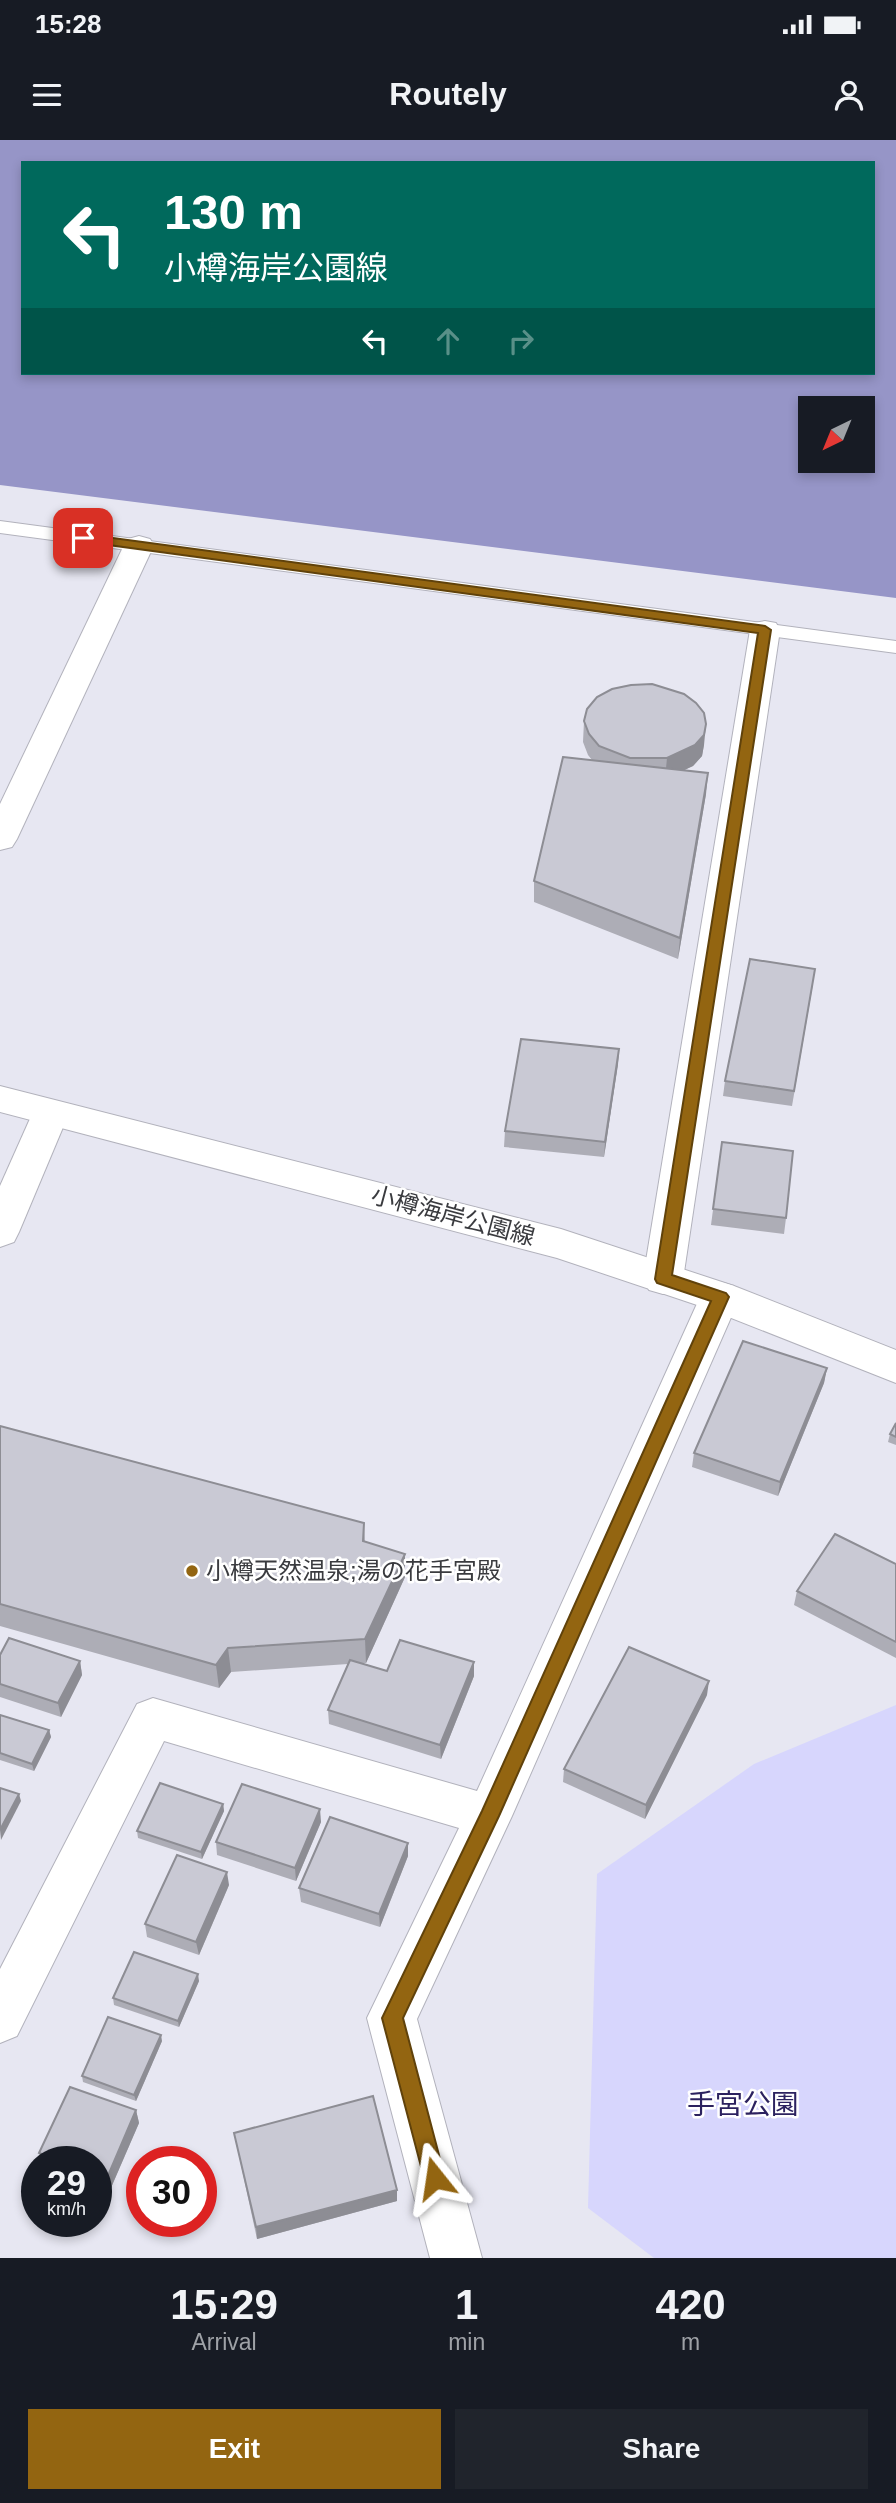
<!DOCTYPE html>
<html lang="en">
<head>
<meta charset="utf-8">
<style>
	:root { --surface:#171b24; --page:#20242c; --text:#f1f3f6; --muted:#9ea1a6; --accent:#936511 }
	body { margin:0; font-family:Arial,"Noto Sans JP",sans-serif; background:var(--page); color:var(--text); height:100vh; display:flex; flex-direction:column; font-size:26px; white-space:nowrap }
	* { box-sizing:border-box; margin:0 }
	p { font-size:23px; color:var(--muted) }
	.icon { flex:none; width:38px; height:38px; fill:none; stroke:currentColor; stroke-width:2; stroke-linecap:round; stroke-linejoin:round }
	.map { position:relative; height:2118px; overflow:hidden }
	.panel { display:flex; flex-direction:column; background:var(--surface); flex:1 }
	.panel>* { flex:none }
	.banner { position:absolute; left:21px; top:21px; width:854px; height:214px; border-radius:0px; box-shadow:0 4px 10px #0003; background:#00695c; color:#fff; overflow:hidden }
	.needle { width:46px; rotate:223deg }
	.controls { position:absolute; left:798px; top:256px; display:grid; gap:14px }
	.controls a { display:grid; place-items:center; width:77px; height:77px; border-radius:0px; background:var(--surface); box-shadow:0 4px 10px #0003; font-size:35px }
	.speed { position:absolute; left:21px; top:2006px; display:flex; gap:14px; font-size:35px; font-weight:700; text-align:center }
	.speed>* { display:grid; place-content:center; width:91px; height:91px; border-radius:50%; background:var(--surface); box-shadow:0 4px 10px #0003; line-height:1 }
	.speed small { font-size:18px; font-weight:400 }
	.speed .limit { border:10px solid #d22; background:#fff; color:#111 }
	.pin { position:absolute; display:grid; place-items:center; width:60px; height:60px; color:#fff; margin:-30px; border-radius:14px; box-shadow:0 4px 10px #0006 }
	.me { position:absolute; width:77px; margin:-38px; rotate:345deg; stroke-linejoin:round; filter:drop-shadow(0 0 5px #0008) }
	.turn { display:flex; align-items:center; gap:24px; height:147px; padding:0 28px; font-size:32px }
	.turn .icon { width:91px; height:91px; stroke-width:2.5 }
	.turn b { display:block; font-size:49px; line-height:60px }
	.lanes { display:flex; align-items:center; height:66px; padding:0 28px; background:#0003; justify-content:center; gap:35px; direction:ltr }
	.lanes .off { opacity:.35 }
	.eta { display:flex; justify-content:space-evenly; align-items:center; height:119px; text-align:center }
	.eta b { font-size:42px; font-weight:700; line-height:49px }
	.cta { display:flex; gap:14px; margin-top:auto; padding:14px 28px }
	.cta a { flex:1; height:80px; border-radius:0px; background:var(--accent); color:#fff; font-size:28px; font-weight:700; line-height:80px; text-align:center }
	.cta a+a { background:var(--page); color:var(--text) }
	.status { display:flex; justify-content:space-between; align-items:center; height:49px; padding:0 35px; background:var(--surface); direction:ltr }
	.status svg { height:19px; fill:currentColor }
	header { display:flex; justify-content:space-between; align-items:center; height:91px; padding:0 28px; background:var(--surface); font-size:32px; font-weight:700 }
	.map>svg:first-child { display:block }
	.green { fill:#d7d6fd }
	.water { fill:#9695c7; fill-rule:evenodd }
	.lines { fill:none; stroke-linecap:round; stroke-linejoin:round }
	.service-casing { stroke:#b2b2bc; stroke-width:2 }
	.minor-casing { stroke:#b2b2bc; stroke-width:2 }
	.secondary-casing { stroke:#b2b2bc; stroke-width:2 }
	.service { fill:#fff; fill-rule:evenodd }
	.minor { fill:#fff; fill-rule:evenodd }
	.secondary { fill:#fff; fill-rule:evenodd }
	.wall { fill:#adadb6 }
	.shaded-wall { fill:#8d8d94 }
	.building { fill:#c9c9d4; stroke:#8d8d94; stroke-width:2 }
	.route { fill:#936511; stroke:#60420b; stroke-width:2 }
	.poi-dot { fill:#936511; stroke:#fff; stroke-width:2.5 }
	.labels { text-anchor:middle; stroke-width:5; stroke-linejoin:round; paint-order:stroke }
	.street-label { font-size:24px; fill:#3a3b3f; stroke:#fff }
	.poi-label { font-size:24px; fill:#3a3b3f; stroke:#fff; text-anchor:start }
	.near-park-label { font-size:28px; fill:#2c225f; stroke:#fff }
</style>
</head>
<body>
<div class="status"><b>15:28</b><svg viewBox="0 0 49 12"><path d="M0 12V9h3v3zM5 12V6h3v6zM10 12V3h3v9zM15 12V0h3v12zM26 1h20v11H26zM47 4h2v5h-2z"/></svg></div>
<header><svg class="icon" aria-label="menu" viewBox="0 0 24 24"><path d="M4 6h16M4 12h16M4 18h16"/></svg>Routely<svg class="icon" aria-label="person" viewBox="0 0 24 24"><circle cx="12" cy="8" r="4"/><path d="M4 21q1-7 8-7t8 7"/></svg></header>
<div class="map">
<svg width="896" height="2118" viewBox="0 0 896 2118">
	<rect width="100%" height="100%" fill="#e7e7f2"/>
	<polygon class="green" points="896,1565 896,2118 654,2118 588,2068 597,1734 754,1624"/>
	<path class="water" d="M0,0H896V458L0,345ZM23,23H873V233H23ZM810,268H863V320H810Z"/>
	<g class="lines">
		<g class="service-casing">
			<polygon id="service" points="0,381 896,501 896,513 0,393"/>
		</g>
		<g class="minor-casing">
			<g id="minor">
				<polygon points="139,396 150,399 154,405 17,699 12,707 0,710 0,664 124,405 128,399"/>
				<polygon points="765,481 776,483 780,490 683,1139 677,1150 663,1154 649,1150 643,1139 750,490 754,483"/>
				<polygon points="50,960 63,963 69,973 19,1092 14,1102 0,1107 0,1046 37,963"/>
				<polygon points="720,1142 734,1146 740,1157 512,1676 417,1879 482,2118 430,2118 367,1878 459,1688 164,1601 17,1896 0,1903 0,1829 137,1564 153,1558 477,1651 700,1157 706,1146"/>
			</g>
		</g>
		<g class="secondary-casing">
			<polygon id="secondary" points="0,946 561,1089 734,1146 896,1210 896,1243 706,1168 557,1118 0,972"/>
		</g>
		<use href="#service" class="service"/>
		<use href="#minor" class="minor"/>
		<use href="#secondary" class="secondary"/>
	</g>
	<g class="wall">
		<polygon points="584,581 704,605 702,616 693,626 684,630 706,654 678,819 534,762 534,741 592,620 588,615 583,602"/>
		<polygon points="813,844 792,966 723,956 725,941"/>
		<polygon points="619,909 618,924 604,1017 504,1007 505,991"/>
		<polygon points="722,1002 786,1078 784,1094 711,1085"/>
		<polygon points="827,1228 824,1243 778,1356 692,1327 694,1313"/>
		<polygon points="896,1283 896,1305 888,1302 890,1294"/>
		<polygon points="0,1286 364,1383 365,1401 405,1437 366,1523 362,1523 387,1531 474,1522 474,1536 441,1619 329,1584 328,1570 348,1524 231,1532 219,1548 0,1486"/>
		<polygon points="896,1424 896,1518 794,1465 797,1451"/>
		<polygon points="0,1515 80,1521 82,1535 61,1577 0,1557"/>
		<polygon points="707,1555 645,1679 563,1642 564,1629"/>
		<polygon points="0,1575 49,1590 51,1597 34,1631 0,1620"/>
		<polygon points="223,1664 224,1671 202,1719 138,1698 137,1691"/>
		<polygon points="321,1682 296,1741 217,1715 216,1702"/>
		<polygon points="408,1703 408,1716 380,1787 301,1762 299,1748"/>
		<polygon points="229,1745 199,1815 147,1797 145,1784"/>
		<polygon points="199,1841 179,1887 114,1865 113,1858"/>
		<polygon points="162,1901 136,1961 83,1942 82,1936"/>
		<polygon points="136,1970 139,1983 110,2050 96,2045 96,2021 41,2021 39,2013"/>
		<polygon points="234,1993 397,2061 257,2099"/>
	</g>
	<g class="shaded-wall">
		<polygon points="706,584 704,605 702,616 693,626 665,639 667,618"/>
		<polygon points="708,633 706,654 678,819 680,798"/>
		<polygon points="619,909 618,924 604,1017 605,1002"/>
		<polygon points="827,1228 824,1243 778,1356 780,1342"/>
		<polygon points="405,1414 405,1437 366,1523 365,1499"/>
		<polygon points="228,1508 231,1532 219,1548 216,1525"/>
		<polygon points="80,1521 82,1535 61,1577 58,1563"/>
		<polygon points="474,1522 474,1536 441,1619 440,1605"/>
		<polygon points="709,1541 707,1555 645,1679 646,1665"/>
		<polygon points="49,1590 51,1597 34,1631 32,1624"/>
		<polygon points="19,1654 21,1661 1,1700 0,1690"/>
		<polygon points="223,1664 224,1671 202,1719 201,1712"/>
		<polygon points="320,1669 321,1682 296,1741 295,1728"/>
		<polygon points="408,1703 408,1716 380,1787 379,1774"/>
		<polygon points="227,1732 229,1745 199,1815 196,1802"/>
		<polygon points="198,1834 199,1841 179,1887 178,1881"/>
		<polygon points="161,1895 162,1901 136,1961 134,1955"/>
		<polygon points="136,1970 139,1983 110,2050 107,2038"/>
		<polygon points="397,2050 397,2061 257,2099 256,2087"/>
	</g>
	<g class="building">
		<polygon points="652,544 684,554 696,563 704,573 706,584 704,595 695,605 667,618 630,618 599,606 589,594 584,581 587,569 597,557 612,549 631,545"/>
		<polygon points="563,617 708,633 680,798 534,741"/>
		<polygon points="750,819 815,829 794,951 725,941"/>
		<polygon points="521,899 619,909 605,1002 505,991"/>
		<polygon points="722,1002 793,1011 786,1078 713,1069"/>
		<polygon points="743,1201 827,1228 780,1342 694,1313"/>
		<polygon points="896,1283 896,1297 890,1294"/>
		<polygon points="0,1286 364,1383 363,1401 405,1414 365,1499 228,1508 216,1525 0,1464"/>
		<polygon points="835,1394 896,1424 896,1502 797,1451"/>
		<polygon points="9,1498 80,1521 58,1563 0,1544 0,1515"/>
		<polygon points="400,1500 474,1522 440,1605 328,1570 350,1520 387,1531"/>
		<polygon points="629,1507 709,1541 646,1665 564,1629"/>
		<polygon points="0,1575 49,1590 32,1624 0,1613"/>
		<polygon points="160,1643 223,1664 201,1712 137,1691"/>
		<polygon points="242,1644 320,1669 295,1728 216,1702"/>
		<polygon points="0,1648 19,1654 0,1690"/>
		<polygon points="330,1677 408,1703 379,1774 299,1748"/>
		<polygon points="177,1715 227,1732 196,1802 145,1784"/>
		<polygon points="134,1812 198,1834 178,1881 113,1858"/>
		<polygon points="108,1877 161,1895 134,1955 82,1936"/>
		<polygon points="70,1947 136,1970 107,2038 96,2034 96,2021 61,2021 39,2013"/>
		<polygon points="373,1956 397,2050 256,2087 234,1993"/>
	</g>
	<polygon class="route" points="83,394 765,486 771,490 672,1135 726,1153 729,1157 499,1676 403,1878 445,2038 442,2046 435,2049 427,2046 424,2038 382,1878 482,1671 711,1161 657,1143 655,1139 758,493 79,401 77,398"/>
	<circle class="poi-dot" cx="192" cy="1431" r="7"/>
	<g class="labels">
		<g class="street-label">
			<text transform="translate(453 1076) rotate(15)" y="8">小樽海岸公園線</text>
		</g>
		<g class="poi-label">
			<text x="206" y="1439">小樽天然温泉;湯の花手宮殿</text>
		</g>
		<g class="near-park-label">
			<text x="743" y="1974">手宮公園</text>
		</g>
	</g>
</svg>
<div class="controls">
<a><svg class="needle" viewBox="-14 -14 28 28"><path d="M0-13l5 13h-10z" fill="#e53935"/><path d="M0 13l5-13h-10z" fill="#9ea1a6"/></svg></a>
</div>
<div class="speed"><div>29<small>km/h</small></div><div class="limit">30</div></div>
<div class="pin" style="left:83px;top:398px;background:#d93025"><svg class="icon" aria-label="arrive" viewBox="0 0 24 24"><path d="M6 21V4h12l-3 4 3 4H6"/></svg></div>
<svg class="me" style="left:435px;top:2038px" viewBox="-20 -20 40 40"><path d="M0-17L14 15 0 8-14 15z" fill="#936511" stroke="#fff" stroke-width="4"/></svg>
<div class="banner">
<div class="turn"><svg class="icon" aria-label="left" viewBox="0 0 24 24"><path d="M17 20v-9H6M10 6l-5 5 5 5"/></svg><div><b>130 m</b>小樽海岸公園線</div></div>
<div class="lanes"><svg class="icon" aria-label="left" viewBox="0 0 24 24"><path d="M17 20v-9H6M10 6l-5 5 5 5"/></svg><svg class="icon off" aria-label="ahead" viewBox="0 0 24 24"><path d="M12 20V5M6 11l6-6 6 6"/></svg><svg class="icon off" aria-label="right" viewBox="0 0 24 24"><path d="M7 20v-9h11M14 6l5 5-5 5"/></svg></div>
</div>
</div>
<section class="panel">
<div class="eta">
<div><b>15:29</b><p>Arrival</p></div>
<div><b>1</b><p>min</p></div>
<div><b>420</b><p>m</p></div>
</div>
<div class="cta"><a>Exit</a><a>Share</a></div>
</section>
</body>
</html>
